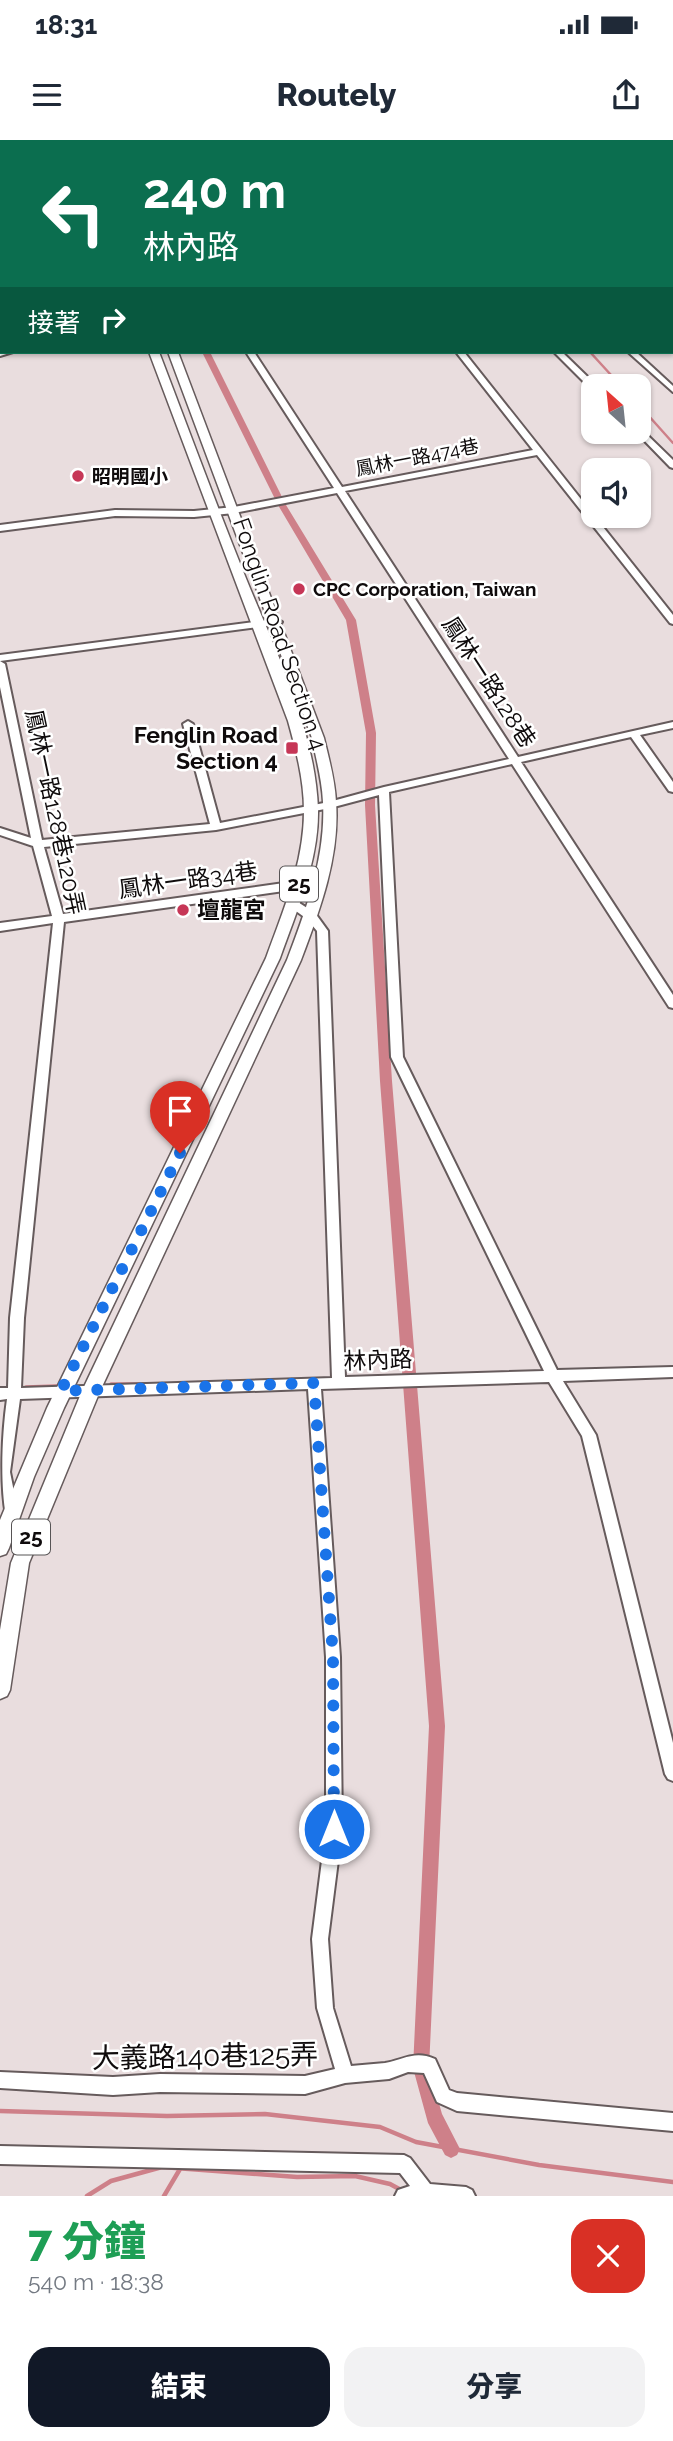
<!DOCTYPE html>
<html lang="zh-TW">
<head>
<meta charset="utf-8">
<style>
	:root { --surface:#fff; --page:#f2f2f3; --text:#1f2937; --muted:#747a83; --accent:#111827 }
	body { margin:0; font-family:Raleway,"Noto Sans TC",sans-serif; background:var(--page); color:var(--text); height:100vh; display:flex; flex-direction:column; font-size:26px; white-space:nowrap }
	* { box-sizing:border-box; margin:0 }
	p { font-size:23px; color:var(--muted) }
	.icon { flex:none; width:38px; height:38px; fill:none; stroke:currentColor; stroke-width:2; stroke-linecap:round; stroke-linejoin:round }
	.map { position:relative; height:2056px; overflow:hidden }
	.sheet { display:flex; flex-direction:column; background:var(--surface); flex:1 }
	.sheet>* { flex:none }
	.guide { position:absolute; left:0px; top:0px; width:674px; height:214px; box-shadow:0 2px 5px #0004; background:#0b6e4f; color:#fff; overflow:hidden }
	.needle { width:46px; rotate:333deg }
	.controls { position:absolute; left:581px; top:234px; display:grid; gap:14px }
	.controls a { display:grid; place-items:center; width:70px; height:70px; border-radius:14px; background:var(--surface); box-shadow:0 2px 5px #0004; font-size:35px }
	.pin { position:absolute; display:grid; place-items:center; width:60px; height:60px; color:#fff; margin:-72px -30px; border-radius:50% 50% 50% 0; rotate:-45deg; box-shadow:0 0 7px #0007 }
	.pin .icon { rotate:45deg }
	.me { position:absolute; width:77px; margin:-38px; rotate:0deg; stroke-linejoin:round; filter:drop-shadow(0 0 5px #0008) }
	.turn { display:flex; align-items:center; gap:24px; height:147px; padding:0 28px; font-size:32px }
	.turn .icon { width:91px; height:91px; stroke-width:2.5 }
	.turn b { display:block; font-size:49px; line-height:60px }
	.then { display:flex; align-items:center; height:66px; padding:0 28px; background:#0003; gap:14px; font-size:26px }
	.round { display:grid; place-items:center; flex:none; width:74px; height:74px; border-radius:21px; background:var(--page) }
	.headline { display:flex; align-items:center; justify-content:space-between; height:119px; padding:0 28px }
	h1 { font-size:42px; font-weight:800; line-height:52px; color:#1e9e55 }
	.action { display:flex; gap:14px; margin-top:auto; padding:14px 28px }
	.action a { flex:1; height:80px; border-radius:21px; background:var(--accent); color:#fff; font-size:28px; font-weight:800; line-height:80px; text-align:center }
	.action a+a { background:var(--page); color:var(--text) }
	.status { display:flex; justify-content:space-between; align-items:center; height:49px; padding:0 35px; background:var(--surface); direction:ltr }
	.status svg { height:19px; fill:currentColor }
	header { display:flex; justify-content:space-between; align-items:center; height:91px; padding:0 28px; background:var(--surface); font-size:32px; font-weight:800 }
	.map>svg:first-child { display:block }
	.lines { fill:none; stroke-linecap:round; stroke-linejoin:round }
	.stream-far2 { stroke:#ce8089; stroke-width:2.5 }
	.stream-far1 { stroke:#ce8089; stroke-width:3.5 }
	.stream { stroke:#ce8089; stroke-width:4.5 }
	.canal { fill:#ce8089; fill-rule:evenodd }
	.minor-casing { stroke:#665b5c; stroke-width:4 }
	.major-casing { stroke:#665b5c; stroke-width:3 }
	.minor { fill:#fff; fill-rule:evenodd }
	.major { fill:#fff; fill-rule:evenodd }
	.route { stroke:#1a73e8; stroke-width:12; stroke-dasharray:0 21.6 }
	.poi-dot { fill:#c63656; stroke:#fff; stroke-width:2.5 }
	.labels { text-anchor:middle; stroke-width:5; stroke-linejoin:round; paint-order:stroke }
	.far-street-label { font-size:19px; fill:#0f0b0c; stroke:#fff }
	.far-poi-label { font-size:19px; font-weight:bold; fill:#0f0b0c; stroke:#fff; text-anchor:start }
	.shield { fill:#fff; stroke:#575455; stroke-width:2 }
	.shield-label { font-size:21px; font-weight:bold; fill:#0f0b0c }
	.street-label { font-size:23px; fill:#0f0b0c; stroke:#fff }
	.poi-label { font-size:23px; font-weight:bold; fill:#0f0b0c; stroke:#fff; text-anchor:end }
	.near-street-label { font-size:28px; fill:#0f0b0c; stroke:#fff }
</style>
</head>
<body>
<div class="status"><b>18:31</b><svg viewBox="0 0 49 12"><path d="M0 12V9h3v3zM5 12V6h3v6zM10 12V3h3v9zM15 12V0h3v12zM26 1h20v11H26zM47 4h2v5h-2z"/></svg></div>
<header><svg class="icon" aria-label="menu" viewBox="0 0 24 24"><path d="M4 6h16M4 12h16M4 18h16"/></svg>Routely<svg class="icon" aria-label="share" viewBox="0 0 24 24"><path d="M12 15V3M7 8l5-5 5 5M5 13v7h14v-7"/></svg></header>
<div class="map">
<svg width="673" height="2056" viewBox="0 0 673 2056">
	<rect width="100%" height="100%" fill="#e9ddde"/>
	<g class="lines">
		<g class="stream-far2">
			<polyline points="590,212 622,247"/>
			<polyline points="639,265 673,303"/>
		</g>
		<g class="stream-far1">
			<polyline points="111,1244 144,1244"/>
			<polyline points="26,1247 56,1246"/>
			<polyline points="0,1248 8,1248"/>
		</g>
		<g class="stream">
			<polyline points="0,1971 167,1976 265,1974 380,1987 416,2002 539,2025 673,2042"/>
			<polyline points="87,2056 111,2041 162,2027 297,2037 355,2036 390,2044 412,2056"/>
			<polyline points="164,2056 180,2029"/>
		</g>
		<g class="canal">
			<polygon points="10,0 22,2 11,2"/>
			<polygon points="202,212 210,212 286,365 356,480 376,593 375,665 392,941 445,1586 429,1928 442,1974 460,2009 457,2015 451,2018 445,2015 428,1983 413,1928 429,1586 380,941 365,665 366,593 346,480 278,365"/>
		</g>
		<g class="minor-casing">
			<g id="minor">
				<polygon points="61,0 69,0 60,2"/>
				<polygon points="109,0 116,0 117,2 110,2"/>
				<polygon points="289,0 296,0 297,2 290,2"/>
				<polygon points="417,0 424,0 425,2 418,2"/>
				<polygon points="517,0 524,0 525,2 518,2"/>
				<polygon points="672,28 673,28 672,33"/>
				<polygon points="0,47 2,47 0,52"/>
				<polygon points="0,212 2,211 13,212 0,216"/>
				<path d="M246,212H254L342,347L533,310L456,212H464L673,475V484L670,483L537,315L345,351L518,617L673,582V588L640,595L673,642V652L669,651L631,597L521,622L673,855V868L669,867L512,624L389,652L403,917L557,1230L673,1227V1237L563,1241L596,1295L673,1603V1641L668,1639L665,1634L582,1296L549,1242L321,1249L340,1517L342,1689L328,1799L333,1868L351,1926C362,1925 374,1924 385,1923C404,1920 414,1910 435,1919L449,1950L457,1953L673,1973V1991L457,1971L437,1962L424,1933L408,1932L389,1939L345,1943L305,1954L160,1952L113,1955L0,1948V1932L113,1937L160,1934L305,1936L335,1929L317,1868L312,1799L326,1689V1517L308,1249L20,1259L10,1332L18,1372L16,1376L11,1378L6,1376C0,1343 2,1294 7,1259L0,1260V1248H8L10,1178L53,783L0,791V783L52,776L33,706L0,695V688L31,698L0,547V521L5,524L42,700L210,684L183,584L188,581L193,584L220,683L329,662L384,647L509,619L337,353L234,373L194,377L115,376L0,391V385L115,370L194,371L234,367L334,348ZM379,655L391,917L544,1231L345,1237L328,791L315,773L293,759L288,763L289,766L307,779L317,791L332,1238L21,1248L24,1178L64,782L298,749L303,745L298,741L63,774L44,707L216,690L330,668Z"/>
				<polygon points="554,212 562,212 598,247 591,249"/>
				<polygon points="628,212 636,212 673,246 673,252"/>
				<polygon points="639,287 673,320 673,328 670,327 636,292 639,292"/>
				<polygon points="277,479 282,482 280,484 0,521 0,515"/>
				<polygon points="0,2006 404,2015 410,2018 430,2044 466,2047 472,2050 475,2056 395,2056 398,2050 410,2046 400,2033 0,2024"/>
			</g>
		</g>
		<g class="major-casing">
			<g id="major">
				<polygon points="85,0 93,0 94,2 85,2"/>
				<rect x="98" y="0" width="8" height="2"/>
				<path d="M149,212H159C187,285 214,359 243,431C273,506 315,587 318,669C319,721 297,770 280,818L64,1268L34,1337L9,1408L6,1414L0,1416V1380L47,1268L266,818C283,771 304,723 304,671C304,640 296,610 288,581Z"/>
				<path d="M168,212H178L324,598C329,619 335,640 336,662C340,716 320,770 301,820L100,1251L29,1423L10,1550L7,1556L0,1559V1490L11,1423L82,1251L287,820C306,770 326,716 323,662C322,640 316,619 312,598Z"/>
			</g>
		</g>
		<use href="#minor" class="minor"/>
		<use href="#major" class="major"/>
	</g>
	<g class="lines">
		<polyline class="route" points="180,1013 61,1251 314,1243 333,1517 334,1689"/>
	</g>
	<g class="poi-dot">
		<circle cx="78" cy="336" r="7"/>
		<circle cx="299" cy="449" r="7"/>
		<rect x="285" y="601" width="14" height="14" rx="3.5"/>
		<circle cx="183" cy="770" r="7"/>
	</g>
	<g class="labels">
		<g class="far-street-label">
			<text transform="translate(417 317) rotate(-11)" y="7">鳳林一路474巷</text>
		</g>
		<g class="far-poi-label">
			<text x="92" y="343">昭明國小</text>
			<text x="313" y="456">CPC Corporation, Taiwan</text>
		</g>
		<g class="shield">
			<rect x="280" y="726.5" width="38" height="35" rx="5"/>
			<rect x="12" y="1379.5" width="38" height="35" rx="5"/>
		</g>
		<g class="shield-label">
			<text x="299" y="751">25</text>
			<text x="31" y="1404">25</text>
		</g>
		<g class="street-label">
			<text transform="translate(280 494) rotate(71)" y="8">Fonglin Road Section 4</text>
			<text transform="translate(489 542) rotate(57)" y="8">鳳林一路128巷</text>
			<text transform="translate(55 672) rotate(78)" y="8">鳳林一路128巷120弄</text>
			<text transform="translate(188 740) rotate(-8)" y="8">鳳林一路34巷</text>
			<text transform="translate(378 1220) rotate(-2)" y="8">林內路</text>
		</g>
		<g class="poi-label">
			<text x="278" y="603">Fenglin Road<tspan x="278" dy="26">Section 4</tspan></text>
			<text x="197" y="778" text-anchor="start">壇龍宮</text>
		</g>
		<g class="near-street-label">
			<text transform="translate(205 1916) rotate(-1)" y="10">大義路140巷125弄</text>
		</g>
	</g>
</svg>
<div class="controls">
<a><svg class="needle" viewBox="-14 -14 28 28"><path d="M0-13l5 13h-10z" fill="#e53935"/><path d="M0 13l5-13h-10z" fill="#747a83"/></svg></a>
<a><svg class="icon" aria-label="sound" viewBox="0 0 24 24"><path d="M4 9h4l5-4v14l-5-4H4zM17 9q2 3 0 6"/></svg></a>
</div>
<div class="pin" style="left:180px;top:1013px;background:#d93025"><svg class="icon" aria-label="arrive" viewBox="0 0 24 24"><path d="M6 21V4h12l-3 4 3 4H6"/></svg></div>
<svg class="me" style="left:334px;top:1689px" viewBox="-20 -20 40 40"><circle r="17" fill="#1a73e8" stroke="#fff" stroke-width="3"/><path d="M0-11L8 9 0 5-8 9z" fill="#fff"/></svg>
<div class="guide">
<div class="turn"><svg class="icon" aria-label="left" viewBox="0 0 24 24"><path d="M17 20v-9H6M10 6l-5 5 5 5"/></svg><div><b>240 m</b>林內路</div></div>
<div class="then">接著<svg class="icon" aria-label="right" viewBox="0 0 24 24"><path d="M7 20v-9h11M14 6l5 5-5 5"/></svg></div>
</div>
</div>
<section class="sheet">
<div class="headline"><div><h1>7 分鐘</h1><p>540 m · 18:38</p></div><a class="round" style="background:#d93025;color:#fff"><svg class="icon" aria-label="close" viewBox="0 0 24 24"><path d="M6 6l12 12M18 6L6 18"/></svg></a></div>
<div class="action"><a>結束</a><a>分享</a></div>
</section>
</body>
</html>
